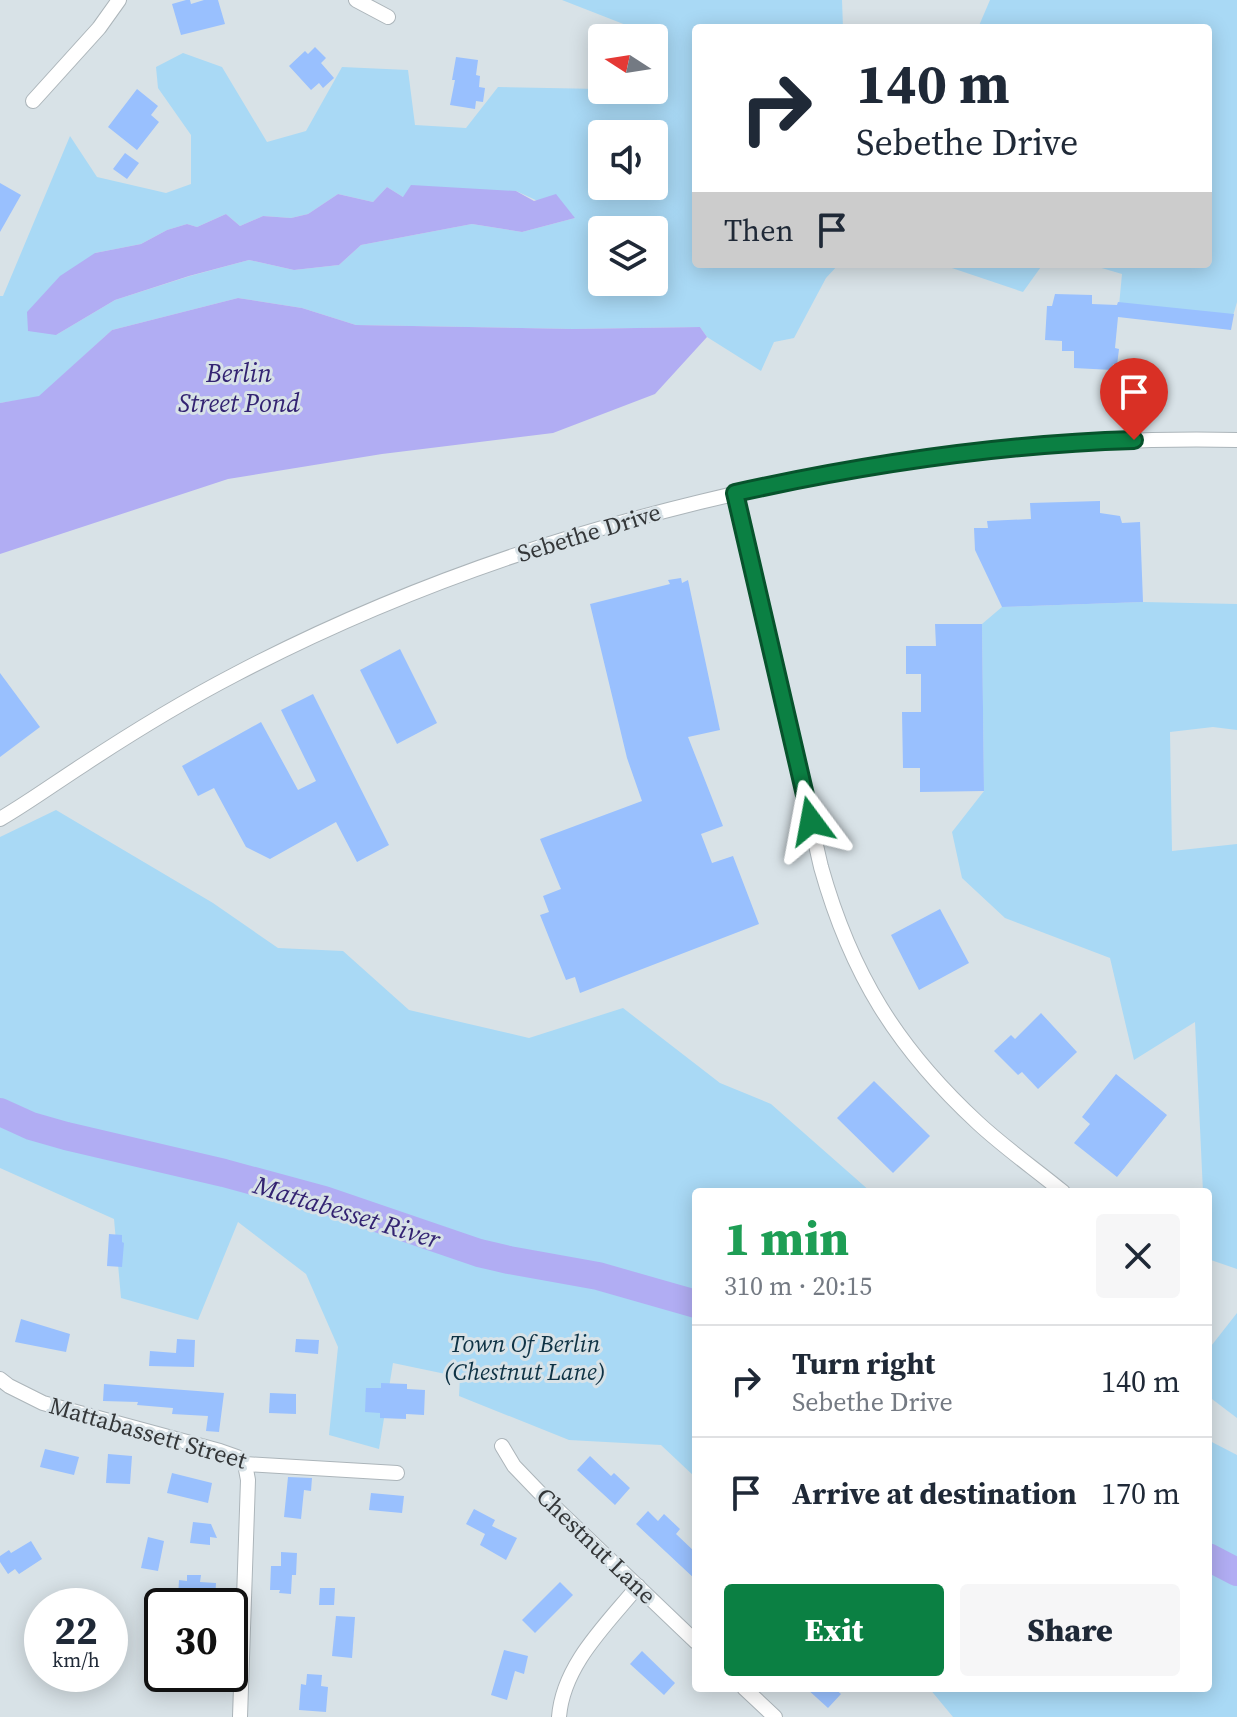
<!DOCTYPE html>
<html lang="en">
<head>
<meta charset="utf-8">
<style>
	:root { --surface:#fff; --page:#f6f6f7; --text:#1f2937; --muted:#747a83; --line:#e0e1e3; --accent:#0b8043 }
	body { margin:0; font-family:"Source Serif 4",serif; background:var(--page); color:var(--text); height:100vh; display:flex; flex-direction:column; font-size:30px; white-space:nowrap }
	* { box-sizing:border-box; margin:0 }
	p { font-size:26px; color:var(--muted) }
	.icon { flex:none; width:44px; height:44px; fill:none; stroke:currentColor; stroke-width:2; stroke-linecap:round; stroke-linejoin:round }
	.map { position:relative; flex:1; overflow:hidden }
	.details { position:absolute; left:692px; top:1188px; width:520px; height:504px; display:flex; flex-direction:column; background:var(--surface); border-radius:8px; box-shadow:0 4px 20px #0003 }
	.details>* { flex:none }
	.banner { position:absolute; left:692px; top:24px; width:520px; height:244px; border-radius:8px; box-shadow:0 4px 20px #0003; background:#fff; color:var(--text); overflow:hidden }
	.needle { width:52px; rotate:282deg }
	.buttons { position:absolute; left:588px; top:24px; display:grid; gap:16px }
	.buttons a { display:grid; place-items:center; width:80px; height:80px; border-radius:8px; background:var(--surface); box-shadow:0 4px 20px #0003; font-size:40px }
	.speed { position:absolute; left:24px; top:1588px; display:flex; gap:16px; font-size:40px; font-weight:700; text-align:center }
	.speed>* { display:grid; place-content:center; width:104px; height:104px; border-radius:50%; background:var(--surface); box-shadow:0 4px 20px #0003; line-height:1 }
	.speed small { font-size:20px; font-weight:400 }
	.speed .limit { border:4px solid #111; border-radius:12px; background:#fff; color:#111 }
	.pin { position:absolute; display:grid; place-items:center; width:68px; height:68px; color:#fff; margin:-82px -34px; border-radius:50% 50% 50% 0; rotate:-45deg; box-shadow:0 0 8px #0007 }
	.pin .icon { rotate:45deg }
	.me { position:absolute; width:88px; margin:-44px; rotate:347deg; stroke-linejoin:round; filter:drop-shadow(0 0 6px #0008) }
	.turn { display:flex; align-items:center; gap:28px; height:168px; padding:0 32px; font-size:36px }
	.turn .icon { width:104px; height:104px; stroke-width:2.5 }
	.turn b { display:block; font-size:56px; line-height:68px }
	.then { display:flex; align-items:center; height:76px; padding:0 32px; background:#0003; gap:16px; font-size:30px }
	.round { display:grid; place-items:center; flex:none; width:84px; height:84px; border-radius:8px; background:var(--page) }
	.head { display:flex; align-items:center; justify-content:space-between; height:136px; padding:0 32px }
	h1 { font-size:48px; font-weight:800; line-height:60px; color:#1e9e55 }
	.primary-button { display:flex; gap:16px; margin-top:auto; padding:16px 32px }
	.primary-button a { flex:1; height:92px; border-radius:8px; background:var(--accent); color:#fff; font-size:32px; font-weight:800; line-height:92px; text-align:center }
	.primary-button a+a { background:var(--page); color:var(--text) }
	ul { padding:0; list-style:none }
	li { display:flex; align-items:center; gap:24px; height:112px; padding:0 32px; border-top:2px solid var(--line) }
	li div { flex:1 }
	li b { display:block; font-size:30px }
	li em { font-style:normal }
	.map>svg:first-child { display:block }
	.green { fill:#a9d9f5; fill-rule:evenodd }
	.water { fill:#b1adf3 }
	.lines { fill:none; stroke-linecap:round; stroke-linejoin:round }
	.river { stroke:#b1adf3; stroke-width:28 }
	.building { fill:#99c0fe }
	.street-casing { stroke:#acb5ba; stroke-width:16 }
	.street { stroke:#fff; stroke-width:14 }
	.route-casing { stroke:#07532c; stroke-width:20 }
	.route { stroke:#0b8043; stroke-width:14 }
	.labels { text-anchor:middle; stroke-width:6; stroke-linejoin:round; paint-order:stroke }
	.street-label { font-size:24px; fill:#343739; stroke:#d8e2e7 }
	.park-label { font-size:24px; font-style:italic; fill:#0e3244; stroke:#d8e2e7 }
	.water-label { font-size:26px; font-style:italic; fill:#332372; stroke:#d8e2e7 }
</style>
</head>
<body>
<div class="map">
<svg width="1237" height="1717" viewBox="0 0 1237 1717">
	<rect width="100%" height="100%" fill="#d8e2e7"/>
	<g class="green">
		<path d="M562,0H842L843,28H696V264H839L826,278L794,338L774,342L761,371L707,337L700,327L573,329L356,325L302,308L238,298L112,330L39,397L0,403V296H3L70,136L97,177L166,193L191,184V135L158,88L156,67L183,53L222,67L267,142L306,131L342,67L408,70L415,125L466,128L498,87L654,90V38H625L626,25ZM602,134H654V186H602ZM387,187L403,197L516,191L575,218L522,232L472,224L361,245L339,265L294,270L249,260L190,276L115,300L56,335L95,253L141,244L167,230L187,224L197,227L226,214L240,226L263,216L291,218L308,214L338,194L373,202ZM602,230H654V282H602Z"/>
		<polygon points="990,0 1237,0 1237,302 1230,326 1118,316 1122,274 1088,264 1208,264 1208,28 978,28"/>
		<polygon points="940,264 1043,264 1023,292"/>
		<polygon points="1143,602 1237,604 1237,730 1213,727 1170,732 1172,851 1237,844 1237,1269 1208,1259 1208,1192 1203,1192 1195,1022 1134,1060 1110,958 1005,918 962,878 952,832 984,791 982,624 1002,607"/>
		<polygon points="56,810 213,903 278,948 343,951 409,1010 529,1038 623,1008 720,1083 771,1104 871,1192 696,1192 696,1478 661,1445 569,1440 459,1396 460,1377 393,1363 379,1449 329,1435 338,1347 306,1274 238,1222 198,1320 121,1298 114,1219 0,1168 0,837"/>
		<polygon points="1237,1313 1237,1418 1208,1396 1208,1350"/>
		<polygon points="1208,1440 1237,1455 1237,1717 953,1717 929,1688 1208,1688"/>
	</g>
	<g class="water">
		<polygon points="411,185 516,191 534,201 556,194 575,218 522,232 472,224 361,245 339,265 294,270 249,260 189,276 115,300 56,335 28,331 27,312 60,276 95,253 141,244 167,230 187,224 197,227 226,214 240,226 263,216 291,218 308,214 338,194 373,202 387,187 403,197"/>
		<polygon points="238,298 302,308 356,325 573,329 700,327 707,337 655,394 553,433 382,454 228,479 0,554 0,403 39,396 112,330"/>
	</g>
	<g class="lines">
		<g class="river">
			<polyline points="0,1112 31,1126 66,1136 224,1173 324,1200 479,1253 509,1260 598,1276 696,1304"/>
			<polyline points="1208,1557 1237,1572"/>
		</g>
	</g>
	<g class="building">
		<polygon points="186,0 190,0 191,4 204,0 218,0 225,24 181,35 172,4"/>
		<polygon points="315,47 326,58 321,63 334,78 323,88 319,83 311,90 289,66 305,51 308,54"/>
		<polygon points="456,57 478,60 476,75 480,76 479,87 485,88 483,102 476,101 475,109 450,105 455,80 452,80"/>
		<polygon points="137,89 158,106 151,115 159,122 137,150 108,127"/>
		<polygon points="125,153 139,163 127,179 113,169"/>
		<polygon points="0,183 21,195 0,232"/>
		<polygon points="1055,294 1092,295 1092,304 1117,305 1118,302 1234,314 1231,330 1118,317 1115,348 1119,349 1117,365 1113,364 1112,370 1074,368 1074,351 1062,351 1062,341 1045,340 1047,306 1052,306"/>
		<polygon points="1100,501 1100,513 1120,516 1122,523 1140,522 1143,602 1002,607 975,550 974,528 988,528 987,521 1031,519 1030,503"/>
		<polygon points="681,578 682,583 688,580 720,730 688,737 723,826 701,834 712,863 733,856 759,924 580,993 575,977 566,980 540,915 549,912 543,896 561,889 540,839 642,801 627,758 590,604 670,584 668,580"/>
		<polygon points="935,624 982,624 984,791 920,792 920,768 903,768 902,712 921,712 921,674 906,674 906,646 936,646"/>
		<polygon points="400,649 437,723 397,744 360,670"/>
		<polygon points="0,673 40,727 0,757"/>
		<polygon points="313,694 389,845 357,862 336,822 270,859 246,847 214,788 198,796 182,766 261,722 298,790 316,781 281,710"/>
		<polygon points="940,909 969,963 919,990 891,935"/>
		<polygon points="1041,1013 1077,1052 1038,1089 1022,1072 1018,1075 994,1051 1011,1035 1015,1039"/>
		<polygon points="1116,1074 1167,1115 1117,1177 1074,1143 1090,1124 1082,1117"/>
		<polygon points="874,1081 930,1136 893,1173 837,1118"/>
		<polygon points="109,1234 122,1235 122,1242 124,1243 122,1267 107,1266"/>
		<polygon points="21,1319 70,1334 66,1352 15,1342"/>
		<polygon points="177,1339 195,1340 194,1367 149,1366 150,1351 176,1353"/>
		<polygon points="296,1339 319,1340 318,1354 295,1352"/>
		<polygon points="381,1383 407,1384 407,1389 425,1390 424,1415 406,1414 406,1419 380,1418 380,1413 365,1412 366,1388 381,1388"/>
		<polygon points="104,1384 224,1393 219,1432 206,1431 208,1416 172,1414 173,1408 137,1405 138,1402 103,1401"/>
		<polygon points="270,1393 296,1394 296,1414 269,1413"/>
		<polygon points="45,1449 79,1457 74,1475 40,1467"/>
		<polygon points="108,1454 132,1456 130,1484 106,1483"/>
		<polygon points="590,1456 611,1476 614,1473 630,1488 615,1505 577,1470"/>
		<polygon points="172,1473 212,1483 208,1503 167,1493"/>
		<polygon points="288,1477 312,1478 311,1491 304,1490 301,1519 284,1517"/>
		<polygon points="371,1493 404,1496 402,1513 369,1510"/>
		<polygon points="474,1509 495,1520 492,1526 517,1538 506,1560 480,1545 485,1534 466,1524"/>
		<polygon points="648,1511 658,1521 664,1514 680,1529 676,1534 696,1553 696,1580 636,1524"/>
		<polygon points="193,1522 211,1524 217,1538 210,1537 210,1545 190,1543"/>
		<polygon points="148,1537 164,1541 158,1571 141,1568"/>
		<polygon points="31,1541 42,1559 19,1574 15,1569 8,1574 0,1562 0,1556 9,1550 11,1553"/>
		<polygon points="281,1552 297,1553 296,1575 292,1575 291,1594 279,1593 280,1590 270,1590 271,1566 281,1566"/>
		<polygon points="187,1575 201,1575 200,1582 216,1583 215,1600 178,1597 179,1580 187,1581"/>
		<polygon points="560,1582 573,1595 535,1633 522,1620"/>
		<polygon points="320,1588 335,1588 334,1605 319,1605"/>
		<polygon points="336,1616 355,1617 352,1658 332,1656"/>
		<polygon points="504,1650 528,1656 524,1674 515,1671 507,1700 491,1695"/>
		<polygon points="642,1651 675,1683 664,1695 630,1664"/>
		<polygon points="307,1674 322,1675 321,1686 328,1687 326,1712 299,1710 301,1684 306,1685"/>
		<polygon points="806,1688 834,1688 841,1694 828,1708"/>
	</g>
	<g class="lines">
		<g class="street-casing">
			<g id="street">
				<polyline points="356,0 388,17"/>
				<polyline points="33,101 99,28 119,0"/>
				<path d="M735,493L821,867C851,974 897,1048 978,1123C1005,1148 1035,1169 1063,1192"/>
				<path d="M0,819C29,802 55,783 83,765C133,732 184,701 236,674C383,597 539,541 700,502C876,459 1055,436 1237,440"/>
				<polyline points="0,1379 9,1386 43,1403 220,1451 237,1457 245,1464 397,1473"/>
				<polyline points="502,1446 514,1466 539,1492 696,1642"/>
				<polyline points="744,1688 775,1717"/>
				<polyline points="240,1717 248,1480 245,1464"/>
				<path d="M559,1717C563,1665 606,1625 638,1586"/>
			</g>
		</g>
		<use href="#street" class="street"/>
	</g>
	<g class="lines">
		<g class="route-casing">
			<path id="route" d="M811,821L735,493C866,464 999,444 1134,440"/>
		</g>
		<use href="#route" class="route"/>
	</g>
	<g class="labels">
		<g class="street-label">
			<text transform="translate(589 533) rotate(-17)" y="8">Sebethe Drive</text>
			<text transform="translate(148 1433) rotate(16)" y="8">Mattabassett Street</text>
			<text transform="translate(596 1546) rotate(44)" y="8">Chestnut Lane</text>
		</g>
		<g class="park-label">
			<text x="525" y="1352">Town Of Berlin<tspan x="525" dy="28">(Chestnut Lane)</tspan></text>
		</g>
		<g class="water-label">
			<text x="239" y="382">Berlin<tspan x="239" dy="30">Street Pond</tspan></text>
			<text transform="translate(347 1212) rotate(17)" y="9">Mattabesset River</text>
		</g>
	</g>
</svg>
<div class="buttons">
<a><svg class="needle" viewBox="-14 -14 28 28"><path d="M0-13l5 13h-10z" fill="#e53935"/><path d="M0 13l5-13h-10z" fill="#747a83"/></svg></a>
<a><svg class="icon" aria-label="sound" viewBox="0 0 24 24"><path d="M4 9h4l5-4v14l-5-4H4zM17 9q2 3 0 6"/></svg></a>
<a><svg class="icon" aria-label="layers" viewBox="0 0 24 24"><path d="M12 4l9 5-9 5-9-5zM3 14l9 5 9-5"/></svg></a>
</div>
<div class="speed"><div>22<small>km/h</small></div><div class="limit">30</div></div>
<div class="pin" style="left:1134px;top:440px;background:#d93025"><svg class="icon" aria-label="arrive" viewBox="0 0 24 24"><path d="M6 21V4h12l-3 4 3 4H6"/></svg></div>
<svg class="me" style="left:811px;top:821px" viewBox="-20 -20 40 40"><path d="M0-17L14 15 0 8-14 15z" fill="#0b8043" stroke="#fff" stroke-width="4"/></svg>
<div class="banner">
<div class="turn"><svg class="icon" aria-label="right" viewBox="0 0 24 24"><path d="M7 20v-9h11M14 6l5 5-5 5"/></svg><div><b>140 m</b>Sebethe Drive</div></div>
<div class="then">Then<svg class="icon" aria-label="arrive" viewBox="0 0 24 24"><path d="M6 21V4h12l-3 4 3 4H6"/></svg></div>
</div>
<section class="details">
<div class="head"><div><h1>1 min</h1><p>310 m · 20:15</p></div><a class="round"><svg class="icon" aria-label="close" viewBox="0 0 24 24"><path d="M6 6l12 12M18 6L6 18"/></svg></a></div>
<ul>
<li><svg class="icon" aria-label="right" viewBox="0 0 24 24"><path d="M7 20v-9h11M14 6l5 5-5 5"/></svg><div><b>Turn right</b><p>Sebethe Drive</p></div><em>140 m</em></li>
<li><svg class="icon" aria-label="arrive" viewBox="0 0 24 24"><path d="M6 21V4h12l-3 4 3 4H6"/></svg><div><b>Arrive at destination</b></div><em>170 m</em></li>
</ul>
<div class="primary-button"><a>Exit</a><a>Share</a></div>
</section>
</div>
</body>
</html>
